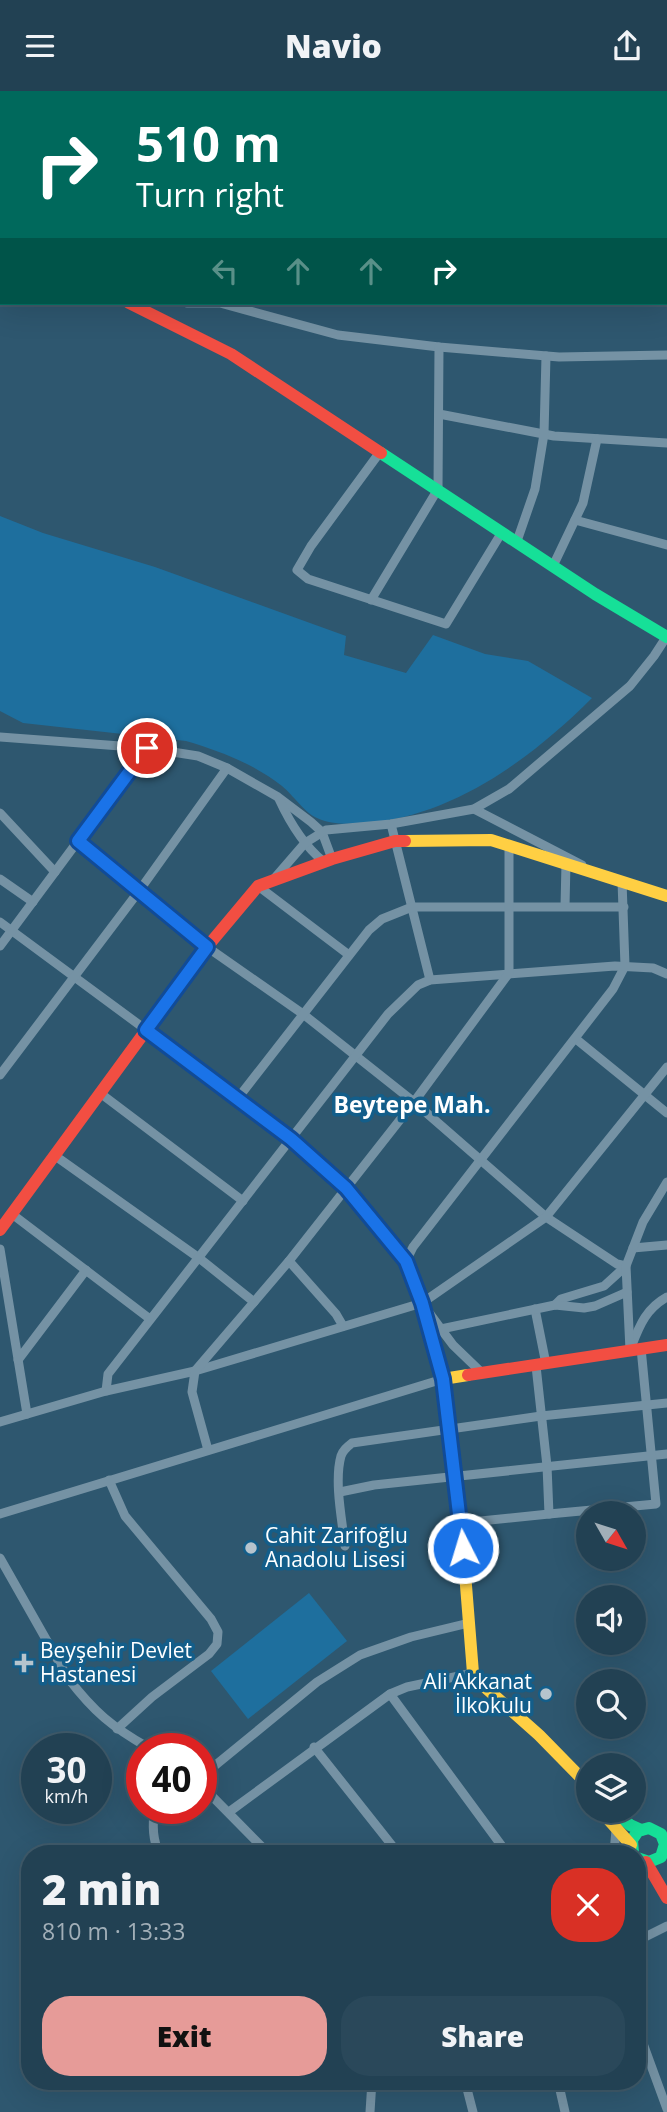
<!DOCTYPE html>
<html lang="en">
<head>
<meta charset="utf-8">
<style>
	:root { --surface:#224153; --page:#2a485a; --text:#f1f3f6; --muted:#a2afb8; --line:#3f5a6a; --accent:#e69b98 }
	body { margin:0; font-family:"Open Sans",sans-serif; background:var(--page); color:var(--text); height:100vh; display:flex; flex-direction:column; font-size:26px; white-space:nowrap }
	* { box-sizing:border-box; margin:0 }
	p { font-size:23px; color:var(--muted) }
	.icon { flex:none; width:38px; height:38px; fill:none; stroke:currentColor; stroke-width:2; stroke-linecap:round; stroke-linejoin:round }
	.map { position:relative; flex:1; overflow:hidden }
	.panel { position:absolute; left:21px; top:1754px; width:625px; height:245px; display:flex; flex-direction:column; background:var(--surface); border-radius:28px; box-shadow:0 7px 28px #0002,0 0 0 2px var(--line) }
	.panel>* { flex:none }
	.guide { position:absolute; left:0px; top:0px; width:668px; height:214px; box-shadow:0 7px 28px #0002,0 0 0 2px var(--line); background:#00695c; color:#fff; overflow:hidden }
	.needle { width:46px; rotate:129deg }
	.fabs { position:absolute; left:576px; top:1410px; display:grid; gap:14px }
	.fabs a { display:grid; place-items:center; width:70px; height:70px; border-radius:50%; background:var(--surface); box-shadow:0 7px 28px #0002,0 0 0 2px var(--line); font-size:35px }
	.speed { position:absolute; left:21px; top:1642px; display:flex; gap:14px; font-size:35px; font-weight:700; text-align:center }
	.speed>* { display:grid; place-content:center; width:91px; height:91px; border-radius:50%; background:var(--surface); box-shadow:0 7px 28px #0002,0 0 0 2px var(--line); line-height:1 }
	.speed small { font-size:18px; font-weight:400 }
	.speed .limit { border:10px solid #d22; background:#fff; color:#111 }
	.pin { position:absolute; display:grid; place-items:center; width:60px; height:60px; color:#fff; margin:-30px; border:4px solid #fff; border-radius:50%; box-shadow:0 2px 7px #0007 }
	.me { position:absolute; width:77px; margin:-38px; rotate:355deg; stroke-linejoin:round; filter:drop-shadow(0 0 5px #0008) }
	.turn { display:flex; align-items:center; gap:24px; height:147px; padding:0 21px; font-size:32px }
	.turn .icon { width:91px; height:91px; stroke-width:2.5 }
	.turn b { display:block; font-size:49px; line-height:60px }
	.lanes { display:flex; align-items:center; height:66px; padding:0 21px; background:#0003; justify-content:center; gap:35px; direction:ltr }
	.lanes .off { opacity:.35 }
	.round { display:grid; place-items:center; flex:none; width:74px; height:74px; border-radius:28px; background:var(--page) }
	.overview { display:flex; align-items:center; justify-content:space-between; height:119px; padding:0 21px }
	h1 { font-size:42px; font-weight:800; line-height:52px }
	.action { display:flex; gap:14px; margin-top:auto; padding:14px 21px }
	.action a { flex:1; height:80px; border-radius:28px; background:var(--accent); color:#111; font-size:28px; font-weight:800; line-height:80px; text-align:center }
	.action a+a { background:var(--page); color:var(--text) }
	header { display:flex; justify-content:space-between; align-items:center; height:91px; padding:0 21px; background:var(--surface); font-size:32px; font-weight:800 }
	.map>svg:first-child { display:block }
	.green { fill:#1e6f9e }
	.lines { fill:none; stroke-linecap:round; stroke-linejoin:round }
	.street { stroke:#7592a4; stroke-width:9 }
	.fast { stroke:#16e098; stroke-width:12 }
	.slow { stroke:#ffcf43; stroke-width:12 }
	.jam { stroke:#f24e42; stroke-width:12 }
	.route-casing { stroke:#114b97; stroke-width:18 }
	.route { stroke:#1a73e8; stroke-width:12 }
	.poi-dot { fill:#b6c4cd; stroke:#135e8a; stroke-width:2.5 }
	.labels { text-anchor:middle; stroke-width:7; stroke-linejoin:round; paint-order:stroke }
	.poi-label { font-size:21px; fill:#fff; stroke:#135e8a; text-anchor:start }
	.neighbourhood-label { font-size:23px; font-weight:bold; fill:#fff; stroke:#135e8a }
</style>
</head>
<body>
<header><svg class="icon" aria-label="menu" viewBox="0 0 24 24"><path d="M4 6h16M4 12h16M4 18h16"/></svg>Navio<svg class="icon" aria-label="share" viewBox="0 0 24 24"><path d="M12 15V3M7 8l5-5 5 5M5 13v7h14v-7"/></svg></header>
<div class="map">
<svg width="667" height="2021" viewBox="0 0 667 2021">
	<rect width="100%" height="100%" fill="#2e576f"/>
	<g class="green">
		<path d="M0,425L43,442L155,476L346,545L344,564L406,582L433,544L485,563L528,570L592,607C531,668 452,726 364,732C349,733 331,734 317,727C306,723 292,703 282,695C254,673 220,660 186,650L23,632L0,620Z"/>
		<polygon points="309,1502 347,1550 248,1628 211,1580"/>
	</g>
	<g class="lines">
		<g class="street">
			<polyline points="601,0 608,2"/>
			<polyline points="196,2 197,0"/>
			<polyline points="478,2 478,0"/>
			<polyline points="187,212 220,212 338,244 439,256 559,266 667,264"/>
			<polyline points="439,323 554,345 667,352"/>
			<polyline points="380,361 311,455 297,479 308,488 446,533 502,441"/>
			<polyline points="575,429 667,454"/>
			<polyline points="517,450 535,398 544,343 546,265"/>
			<polyline points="553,475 583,412 597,348"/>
			<polyline points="371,509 438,398 439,256"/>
			<polyline points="0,646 147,657 198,665 227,677 278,706 311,731 322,741 332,768"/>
			<path d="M279,708C290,732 303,754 324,771"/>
			<polyline points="474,718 582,774"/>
			<polyline points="0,722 55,781"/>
			<polyline points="391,733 430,889"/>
			<polyline points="78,750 207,856 303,923 414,1011 546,1126 617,1173 626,1175 604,1195 561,1208 555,1214"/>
			<polyline points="0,788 33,811"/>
			<polyline points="273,789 305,752 326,739 391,733 474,718 509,698 630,595 654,565 667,545"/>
			<polyline points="258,795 349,864"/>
			<polyline points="565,815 566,772"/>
			<polyline points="0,831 279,1037 346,1097 406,1170 422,1212 441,1238 453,1254 482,1282"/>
			<polyline points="0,855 147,657"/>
			<polyline points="576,948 667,1022"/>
			<polyline points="0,984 139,800 227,677"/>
			<polyline points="100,1002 243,1110"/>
			<polyline points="238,1007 369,839 382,828 412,816 624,816"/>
			<polyline points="54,1064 199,1167 254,1211"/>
			<polyline points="12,1123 150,1228"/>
			<polyline points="633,1157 667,1154"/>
			<polyline points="0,1158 27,1323"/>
			<polyline points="289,1170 336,1223 343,1235"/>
			<polyline points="406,1170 413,1156 613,898 625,875 622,790"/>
			<polyline points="535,1218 546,1273"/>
			<polyline points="441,1238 555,1214 584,1217 595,1215 627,1201"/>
			<path d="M632,1254C640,1233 647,1217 667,1206"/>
			<polyline points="630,1259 626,1175 643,1131 667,1091"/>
			<polyline points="18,1269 86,1179"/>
			<polyline points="106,1300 108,1283 388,923 418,894 430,889 615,875 653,877 667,883"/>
			<polyline points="0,1331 106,1300 195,1280 422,1212 546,1126 667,976"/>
			<polyline points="208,1359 192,1301 195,1280 289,1170 414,1011 509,882 509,754"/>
			<polyline points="109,1389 125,1425 211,1528 218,1541 217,1553 209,1563 152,1606 117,1638"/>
			<polyline points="340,1401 374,1394 667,1363"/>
			<polyline points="0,1423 443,1288 424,1217"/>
			<polyline points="549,1423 656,1413 641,1257"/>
			<polyline points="461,1432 549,1423 547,1375 536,1275"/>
			<path d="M345,1455C342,1429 334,1390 341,1365C343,1359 347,1356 352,1352L541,1325L667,1312"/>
			<path d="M0,1467L68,1587C94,1621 112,1636 149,1657"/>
			<polyline points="390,1603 507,1762"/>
			<polyline points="314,1656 398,1762"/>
			<polyline points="201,1686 317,1591 360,1564 411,1546 469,1532"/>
			<polyline points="201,1694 268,1762"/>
			<path d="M155,1717C152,1733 152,1747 159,1762"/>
			<polyline points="229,1721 390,1603 407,1596 473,1582"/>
			<polyline points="614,1762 616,1739"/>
			<polyline points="637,1850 667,1835"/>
			<polyline points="637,1936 667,2018"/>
			<polyline points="272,1990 279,1995 294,1990"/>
			<polyline points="465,1990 473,2021"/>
			<polyline points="558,1990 565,2021"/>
			<polyline points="370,2021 372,1990"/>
		</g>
		<g class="fast">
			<polyline points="381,362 595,503 667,546"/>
			<polyline points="614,1720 630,1734 641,1739"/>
			<polyline points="633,1762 632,1749 638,1740 649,1737 661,1743 665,1753 661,1766 649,1771 637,1767"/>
		</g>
		<g class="slow">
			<polyline points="405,750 491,749 667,805"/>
			<polyline points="468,1284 443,1288 461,1432 473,1582 478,1590 539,1644 588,1694"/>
			<polyline points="601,1720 631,1754"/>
		</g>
		<g class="jam">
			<polyline points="0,153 2,154"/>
			<polyline points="129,212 231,263 381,362"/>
			<polyline points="0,1139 207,856 258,795 332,768 395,750 405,750"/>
			<polyline points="468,1284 667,1254"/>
			<polyline points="646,1771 667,1807"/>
		</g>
	</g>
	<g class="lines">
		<g class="route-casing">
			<polyline id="route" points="147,657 78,750 207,856 146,939 291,1048 346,1097 406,1170 422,1212 443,1288 463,1457"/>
		</g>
		<use href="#route" class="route"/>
	</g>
	<g class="poi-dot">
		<circle cx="251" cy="1457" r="7"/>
		<path d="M20.5 1561.5h7v7h7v7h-7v7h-7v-7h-7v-7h7z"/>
		<circle cx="546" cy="1603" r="7"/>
	</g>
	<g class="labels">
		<g class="poi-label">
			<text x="265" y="1452">Cahit Zarifoğlu<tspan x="265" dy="24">Anadolu Lisesi</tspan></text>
			<text x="40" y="1567">Beyşehir Devlet<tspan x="40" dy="24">Hastanesi</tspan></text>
			<text x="532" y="1598" text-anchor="end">Ali Akkanat<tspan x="532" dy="24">İlkokulu</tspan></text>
		</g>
		<g class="neighbourhood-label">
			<text x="412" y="1022">Beytepe Mah.</text>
		</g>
	</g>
</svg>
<div class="fabs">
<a><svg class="needle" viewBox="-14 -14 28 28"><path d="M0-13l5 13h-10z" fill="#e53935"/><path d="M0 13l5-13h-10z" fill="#a2afb8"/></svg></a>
<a><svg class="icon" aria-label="sound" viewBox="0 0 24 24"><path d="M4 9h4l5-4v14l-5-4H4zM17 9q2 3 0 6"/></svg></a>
<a><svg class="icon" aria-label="search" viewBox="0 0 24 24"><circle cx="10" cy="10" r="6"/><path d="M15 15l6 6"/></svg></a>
<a><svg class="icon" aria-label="layers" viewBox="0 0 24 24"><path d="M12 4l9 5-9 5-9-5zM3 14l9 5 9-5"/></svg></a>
</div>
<div class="speed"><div>30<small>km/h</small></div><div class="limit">40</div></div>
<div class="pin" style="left:147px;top:657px;background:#d93025"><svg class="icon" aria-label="arrive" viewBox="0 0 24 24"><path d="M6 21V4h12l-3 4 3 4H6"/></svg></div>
<svg class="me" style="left:463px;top:1457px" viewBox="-20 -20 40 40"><circle r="17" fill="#1a73e8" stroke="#fff" stroke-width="3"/><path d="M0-11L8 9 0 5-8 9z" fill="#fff"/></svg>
<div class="guide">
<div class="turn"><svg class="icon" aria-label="right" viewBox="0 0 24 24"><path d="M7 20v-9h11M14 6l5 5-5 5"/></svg><div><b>510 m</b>Turn right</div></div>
<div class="lanes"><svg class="icon off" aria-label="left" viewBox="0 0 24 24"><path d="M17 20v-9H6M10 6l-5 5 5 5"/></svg><svg class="icon off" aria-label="ahead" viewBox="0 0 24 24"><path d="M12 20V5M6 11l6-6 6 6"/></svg><svg class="icon off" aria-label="ahead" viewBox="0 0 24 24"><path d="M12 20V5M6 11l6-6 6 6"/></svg><svg class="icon" aria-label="right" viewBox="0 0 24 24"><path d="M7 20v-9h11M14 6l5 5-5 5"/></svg></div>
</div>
<section class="panel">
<div class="overview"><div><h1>2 min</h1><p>810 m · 13:33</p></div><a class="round" style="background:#d93025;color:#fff"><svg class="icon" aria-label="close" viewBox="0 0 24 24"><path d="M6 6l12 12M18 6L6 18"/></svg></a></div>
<div class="action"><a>Exit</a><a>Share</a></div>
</section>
</div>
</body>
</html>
